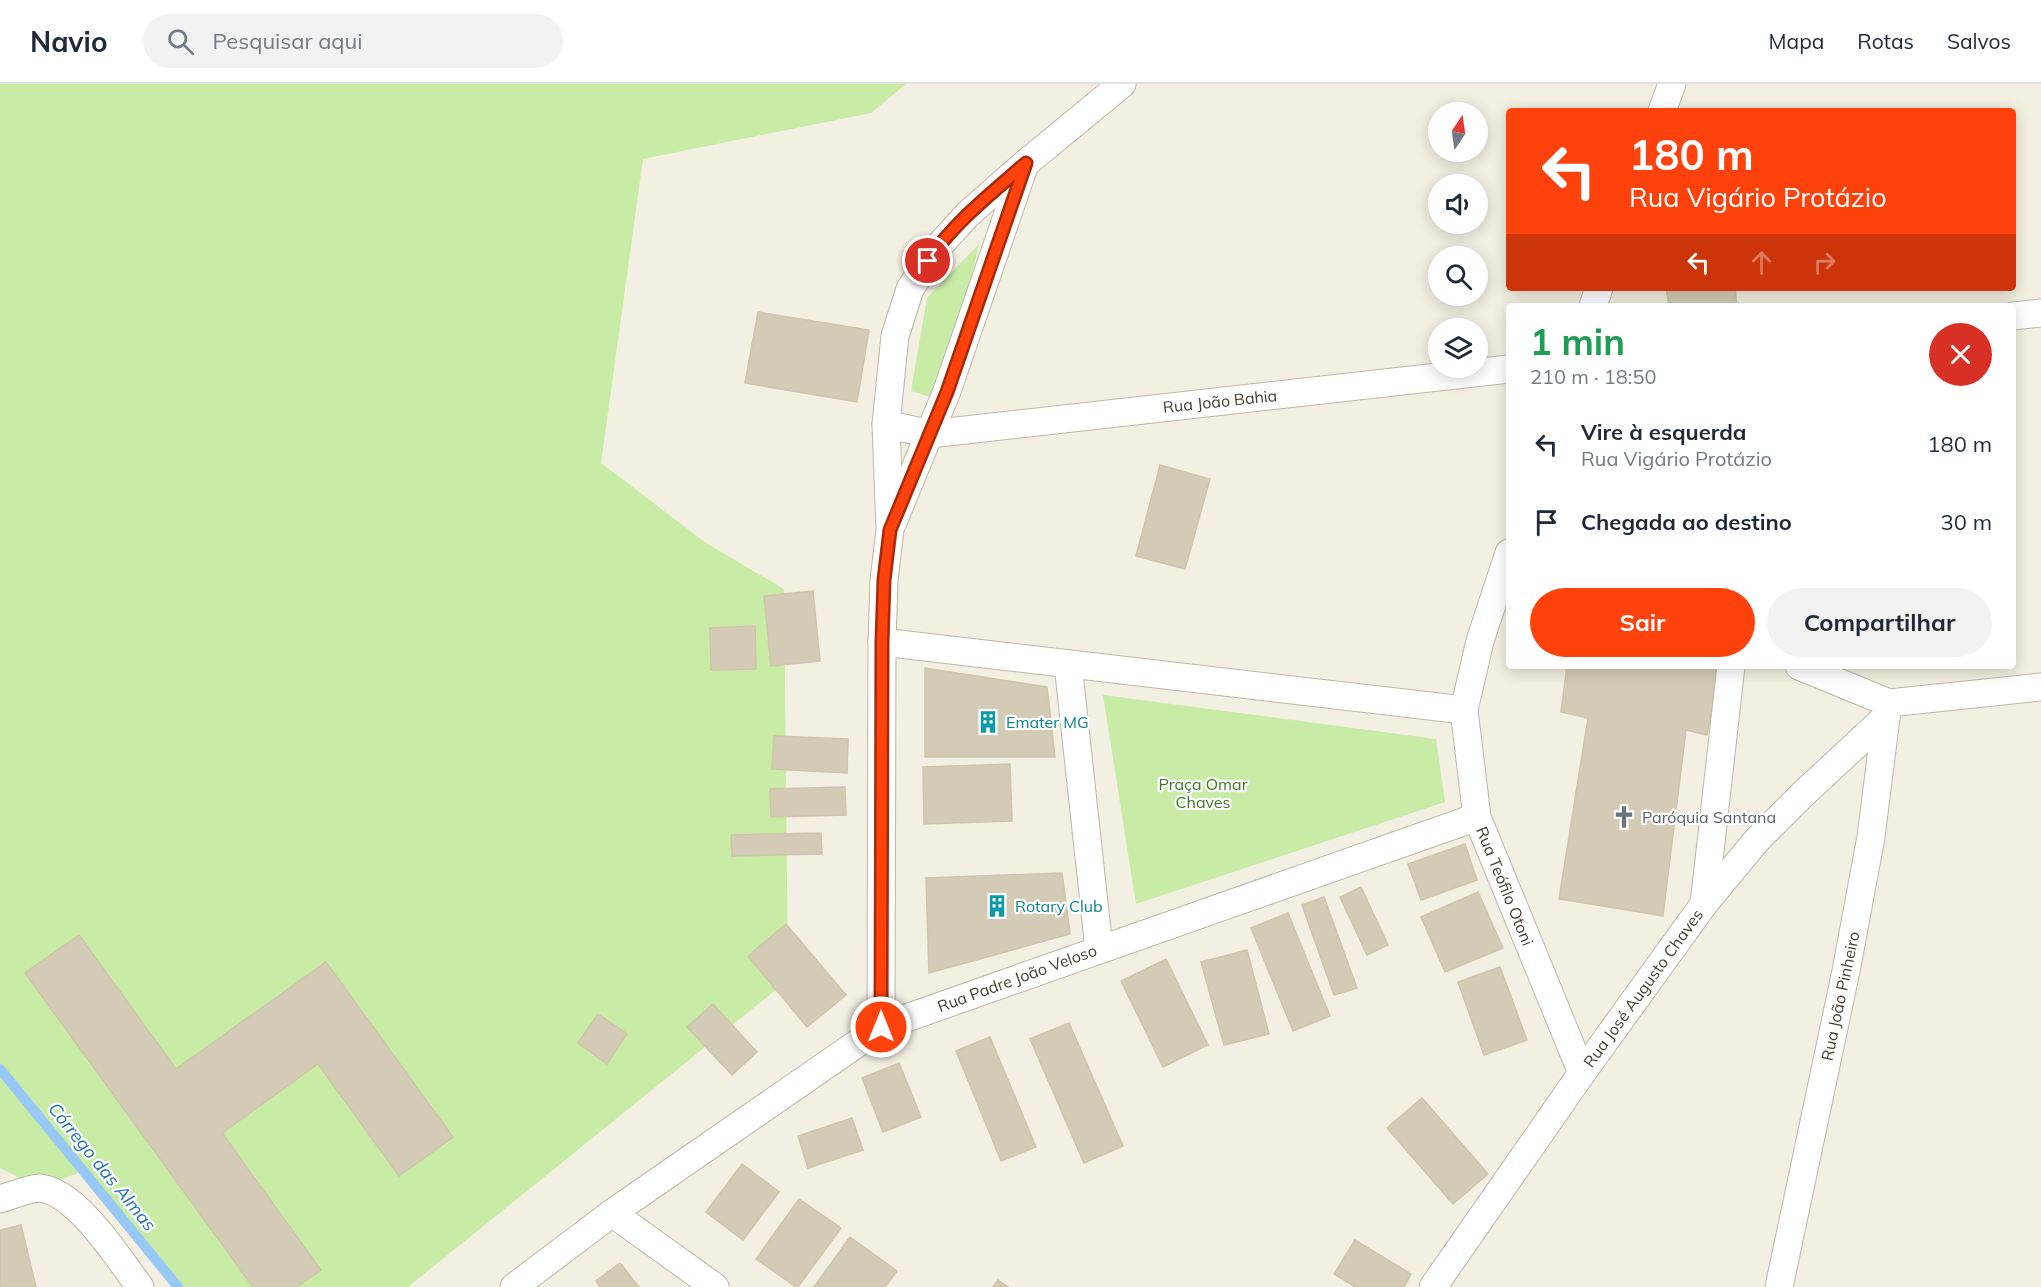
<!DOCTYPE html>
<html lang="pt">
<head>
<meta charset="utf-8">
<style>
	:root { --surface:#fff; --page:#f2f2f3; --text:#1f2937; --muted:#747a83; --line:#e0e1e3; --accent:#ff410c }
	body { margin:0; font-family:Mulish,sans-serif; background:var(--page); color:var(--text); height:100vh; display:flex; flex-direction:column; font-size:22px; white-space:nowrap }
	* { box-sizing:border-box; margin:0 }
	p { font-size:20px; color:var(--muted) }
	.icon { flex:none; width:33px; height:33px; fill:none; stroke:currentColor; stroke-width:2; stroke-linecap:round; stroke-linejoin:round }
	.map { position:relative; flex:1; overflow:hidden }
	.sheet { position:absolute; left:1506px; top:219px; width:510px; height:366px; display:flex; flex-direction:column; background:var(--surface); border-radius:6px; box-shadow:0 3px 15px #0003 }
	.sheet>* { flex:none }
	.guide { position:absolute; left:1506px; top:24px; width:510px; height:183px; border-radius:6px; box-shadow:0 3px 15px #0003; background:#ff410c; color:#fff; overflow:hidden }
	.needle { width:39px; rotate:13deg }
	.fabs { position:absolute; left:1428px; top:18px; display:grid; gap:12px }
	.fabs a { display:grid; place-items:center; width:60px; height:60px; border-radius:50%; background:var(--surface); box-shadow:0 3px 15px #0003; font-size:30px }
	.pin { position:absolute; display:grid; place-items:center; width:51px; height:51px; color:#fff; margin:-26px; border:3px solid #fff; border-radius:50%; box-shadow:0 2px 6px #0007 }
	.me { position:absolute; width:66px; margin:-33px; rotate:0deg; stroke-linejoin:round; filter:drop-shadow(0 0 4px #0008) }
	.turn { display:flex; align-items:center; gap:21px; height:126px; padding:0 24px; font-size:27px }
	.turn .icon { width:78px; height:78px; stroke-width:2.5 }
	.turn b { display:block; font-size:42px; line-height:51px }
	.lanes { display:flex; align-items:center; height:57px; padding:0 24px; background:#0003; justify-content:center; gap:30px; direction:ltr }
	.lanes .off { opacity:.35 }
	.round { display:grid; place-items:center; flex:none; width:63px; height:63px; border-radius:32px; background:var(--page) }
	.headline { display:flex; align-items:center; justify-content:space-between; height:102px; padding:0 24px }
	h1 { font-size:36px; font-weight:700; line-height:45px; color:#1e9e55 }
	.primary-button { display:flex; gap:12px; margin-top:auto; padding:12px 24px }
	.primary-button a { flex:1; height:69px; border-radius:36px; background:var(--accent); color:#fff; font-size:24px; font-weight:700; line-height:69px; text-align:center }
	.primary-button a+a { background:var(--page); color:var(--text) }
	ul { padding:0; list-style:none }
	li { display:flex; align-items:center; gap:18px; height:78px; padding:0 24px }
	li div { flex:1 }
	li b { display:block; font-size:22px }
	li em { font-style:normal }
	header { display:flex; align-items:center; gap:36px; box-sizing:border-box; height:84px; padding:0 30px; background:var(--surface); border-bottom:2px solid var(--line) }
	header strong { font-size:28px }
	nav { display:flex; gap:33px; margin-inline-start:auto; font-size:21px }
	.search { width:420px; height:54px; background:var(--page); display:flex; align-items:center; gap:15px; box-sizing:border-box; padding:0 21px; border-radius:33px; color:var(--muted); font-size:22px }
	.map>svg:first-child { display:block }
	.green { fill:#c8eba6 }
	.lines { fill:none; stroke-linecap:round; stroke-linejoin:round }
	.stream { stroke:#98c9f6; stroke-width:10 }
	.building { fill:#d4cbb6; stroke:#d0c4a9; stroke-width:1.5 }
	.street-casing { stroke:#beb7a4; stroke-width:29 }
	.street { stroke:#fff; stroke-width:27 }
	.route-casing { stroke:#a62a08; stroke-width:15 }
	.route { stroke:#ff410c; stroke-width:10 }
	.labels { text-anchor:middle; stroke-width:4.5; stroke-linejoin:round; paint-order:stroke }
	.street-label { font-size:16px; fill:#443e32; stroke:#fff }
	.culture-label { font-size:16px; fill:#0d838f; stroke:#fff; text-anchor:start }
	.park-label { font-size:16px; fill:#3d7a21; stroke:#fff }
	.worship-label { font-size:16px; fill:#5b616d; stroke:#fff; text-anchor:start }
	.water-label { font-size:18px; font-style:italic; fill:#2470b8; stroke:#fff }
</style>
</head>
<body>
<header>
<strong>Navio</strong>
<div class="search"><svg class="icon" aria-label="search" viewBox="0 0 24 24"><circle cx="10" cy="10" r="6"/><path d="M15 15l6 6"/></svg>Pesquisar aqui</div>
<nav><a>Mapa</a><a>Rotas</a><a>Salvos</a></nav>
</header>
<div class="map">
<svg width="2041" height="1203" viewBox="0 0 2041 1203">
	<rect width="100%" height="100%" fill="#f3efe2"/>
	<g class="green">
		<polygon points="0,0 906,0 871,29 643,75 601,379 706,459 784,505 788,896 408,1203 178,1203 83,1087 40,1104 0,1084"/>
		<polygon points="979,160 965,221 934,314 911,307 927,214"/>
		<polygon points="1103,611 1436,655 1445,718 1136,820"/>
	</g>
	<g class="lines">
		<polyline class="stream" points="0,985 178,1203"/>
	</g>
	<g class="building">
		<polygon points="1666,204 1735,204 1737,222 1669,222"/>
		<polygon points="758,228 869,246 857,318 745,299"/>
		<polygon points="1160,381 1210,395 1185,485 1136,472"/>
		<polygon points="813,507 820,577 771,582 764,512"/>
		<polygon points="755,542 756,585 711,586 710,544"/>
		<polygon points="1567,582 1719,583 1707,651 1686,646 1663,832 1559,815 1588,634 1561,628"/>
		<polygon points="925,584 1047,603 1055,673 925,673"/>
		<polygon points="774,652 848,655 847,689 772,685"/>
		<polygon points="1010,680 1012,737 924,740 923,683"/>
		<polygon points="845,703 846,731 771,733 770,705"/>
		<polygon points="821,749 822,770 732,772 731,751"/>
		<polygon points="1465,760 1477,796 1421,816 1408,780"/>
		<polygon points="1062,789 1070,850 929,889 926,794"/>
		<polygon points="1361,803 1388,861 1367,871 1340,813"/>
		<polygon points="1478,808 1503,864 1445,888 1421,833"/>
		<polygon points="1324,813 1357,904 1334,911 1302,821"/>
		<polygon points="1288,829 1330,932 1293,947 1251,844"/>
		<polygon points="786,840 846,911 807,943 748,872"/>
		<polygon points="79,851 176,985 326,878 453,1053 399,1092 318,980 222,1049 321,1186 297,1203 253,1203 25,889"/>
		<polygon points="1247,866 1269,950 1224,961 1201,878"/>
		<polygon points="1166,875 1208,961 1163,983 1121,897"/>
		<polygon points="1500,883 1527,956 1484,971 1458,898"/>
		<polygon points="713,920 757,968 732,991 687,943"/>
		<polygon points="598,930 627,950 607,980 578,959"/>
		<polygon points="1069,939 1123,1062 1084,1079 1030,955"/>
		<polygon points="990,953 1036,1063 1001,1077 956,967"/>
		<polygon points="899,979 921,1033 883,1048 862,994"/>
		<polygon points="1422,1014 1488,1090 1453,1120 1387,1044"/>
		<polygon points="852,1034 863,1066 808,1084 798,1052"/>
		<polygon points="742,1080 779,1108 743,1156 706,1128"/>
		<polygon points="799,1115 841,1144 798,1203 796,1203 756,1175"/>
		<polygon points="21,1141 36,1203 0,1203 0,1146"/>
		<polygon points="850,1153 897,1187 885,1203 814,1203"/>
		<polygon points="1355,1156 1411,1190 1404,1203 1355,1203 1334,1190"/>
		<polygon points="620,1179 639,1203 600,1203 596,1197"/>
		<polygon points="998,1196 1008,1203 993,1203"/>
	</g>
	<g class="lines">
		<g class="street-casing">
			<g id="street">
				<polyline points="1662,27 1672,0"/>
				<polyline points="1593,222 1599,204"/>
				<polyline points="2013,232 2041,229"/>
				<polyline points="886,340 930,350 1509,285"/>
				<polyline points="893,438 947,307 1025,80"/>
				<polyline points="1509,469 1480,557 1464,626 1477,733 1582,989"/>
				<polyline points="882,558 1464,626"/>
				<polyline points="1068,580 1099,865"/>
				<polyline points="1799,582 1889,619 2041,603"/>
				<polyline points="1704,820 1731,582"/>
				<polyline points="881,943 882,558 884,496 890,446 886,340 895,252 910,205 937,164 968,130 1026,79 1122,0"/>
				<path d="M0,1115C10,1112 31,1104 40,1104C77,1108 119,1175 140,1203"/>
				<polyline points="612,1129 715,1203"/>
				<polyline points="514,1203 612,1129 881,943 1477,733"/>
				<polyline points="1433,1203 1582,989 1704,820 1757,756 1802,711 1886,633"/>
				<polyline points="1779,1203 1846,887 1871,753 1887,626"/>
			</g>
		</g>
		<use href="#street" class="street"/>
	</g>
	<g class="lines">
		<g class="route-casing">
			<path id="route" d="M881,943L882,558L884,496L890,446L947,308L1026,79C992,109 953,139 928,177"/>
		</g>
		<use href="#route" class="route"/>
	</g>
	<defs>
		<g id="building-bare" transform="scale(1.8)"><path d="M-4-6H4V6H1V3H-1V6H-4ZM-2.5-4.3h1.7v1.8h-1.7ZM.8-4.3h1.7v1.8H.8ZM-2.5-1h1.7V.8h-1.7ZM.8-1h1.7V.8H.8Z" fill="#0f9aa8" stroke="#fff" stroke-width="2.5" paint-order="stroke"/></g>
		<g id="church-bare" transform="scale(1.8)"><path d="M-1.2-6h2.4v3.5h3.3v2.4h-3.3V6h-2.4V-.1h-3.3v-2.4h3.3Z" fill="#6b7280" stroke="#fff" stroke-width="2.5" paint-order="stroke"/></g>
	</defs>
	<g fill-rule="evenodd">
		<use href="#building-bare" x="988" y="638"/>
		<use href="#church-bare" x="1624" y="733"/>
		<use href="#building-bare" x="997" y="822"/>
	</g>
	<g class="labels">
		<g class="street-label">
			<text transform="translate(1220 317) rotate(-6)" y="6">Rua João Bahia</text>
			<text transform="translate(1505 802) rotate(68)" y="6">Rua Teófilo Otoni</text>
			<text transform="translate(1017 894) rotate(-20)" y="6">Rua Padre João Veloso</text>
			<text transform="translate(1643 904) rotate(-54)" y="6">Rua José Augusto Chaves</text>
			<text transform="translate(1840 912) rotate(-78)" y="6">Rua João Pinheiro</text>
		</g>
		<g class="culture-label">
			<text x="1006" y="644">Emater MG</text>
			<text x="1015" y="828">Rotary Club</text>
		</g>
		<g class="park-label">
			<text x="1203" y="706">Praça Omar<tspan x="1203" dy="18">Chaves</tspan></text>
		</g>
		<g class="worship-label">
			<text x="1642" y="739">Paróquia Santana</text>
		</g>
		<g class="water-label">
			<text transform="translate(102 1083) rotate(51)" y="6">Córrego das Almas</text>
		</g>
	</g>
</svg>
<div class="fabs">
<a><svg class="needle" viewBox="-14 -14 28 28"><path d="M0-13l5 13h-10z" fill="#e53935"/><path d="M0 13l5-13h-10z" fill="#747a83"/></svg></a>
<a><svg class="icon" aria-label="sound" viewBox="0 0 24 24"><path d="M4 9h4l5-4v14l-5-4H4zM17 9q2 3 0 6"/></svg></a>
<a><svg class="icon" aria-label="search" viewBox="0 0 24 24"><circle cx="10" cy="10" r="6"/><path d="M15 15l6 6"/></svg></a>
<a><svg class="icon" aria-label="layers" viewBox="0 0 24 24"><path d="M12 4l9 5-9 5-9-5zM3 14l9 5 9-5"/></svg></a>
</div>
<div class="pin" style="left:928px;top:177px;background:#d93025"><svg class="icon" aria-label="arrive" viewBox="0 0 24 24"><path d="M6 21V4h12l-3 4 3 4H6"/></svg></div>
<svg class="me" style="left:881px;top:943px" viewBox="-20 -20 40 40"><circle r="17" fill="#ff410c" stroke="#fff" stroke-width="3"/><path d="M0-11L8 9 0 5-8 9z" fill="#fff"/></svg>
<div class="guide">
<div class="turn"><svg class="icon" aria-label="left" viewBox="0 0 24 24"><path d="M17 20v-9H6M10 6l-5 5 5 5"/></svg><div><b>180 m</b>Rua Vigário Protázio</div></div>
<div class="lanes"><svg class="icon" aria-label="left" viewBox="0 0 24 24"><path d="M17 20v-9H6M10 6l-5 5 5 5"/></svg><svg class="icon off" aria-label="ahead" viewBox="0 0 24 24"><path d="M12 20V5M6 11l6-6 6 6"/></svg><svg class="icon off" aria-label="right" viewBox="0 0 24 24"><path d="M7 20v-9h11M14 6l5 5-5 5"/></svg></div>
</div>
<section class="sheet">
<div class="headline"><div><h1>1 min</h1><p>210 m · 18:50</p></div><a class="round" style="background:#d93025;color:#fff"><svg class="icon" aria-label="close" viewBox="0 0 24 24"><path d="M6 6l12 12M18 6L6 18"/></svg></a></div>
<ul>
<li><svg class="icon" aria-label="left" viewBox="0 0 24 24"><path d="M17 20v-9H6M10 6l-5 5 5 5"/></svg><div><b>Vire à esquerda</b><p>Rua Vigário Protázio</p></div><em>180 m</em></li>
<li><svg class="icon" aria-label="arrive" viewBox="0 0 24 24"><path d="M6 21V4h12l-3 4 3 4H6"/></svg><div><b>Chegada ao destino</b></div><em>30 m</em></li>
</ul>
<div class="primary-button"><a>Sair</a><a>Compartilhar</a></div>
</section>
</div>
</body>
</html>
